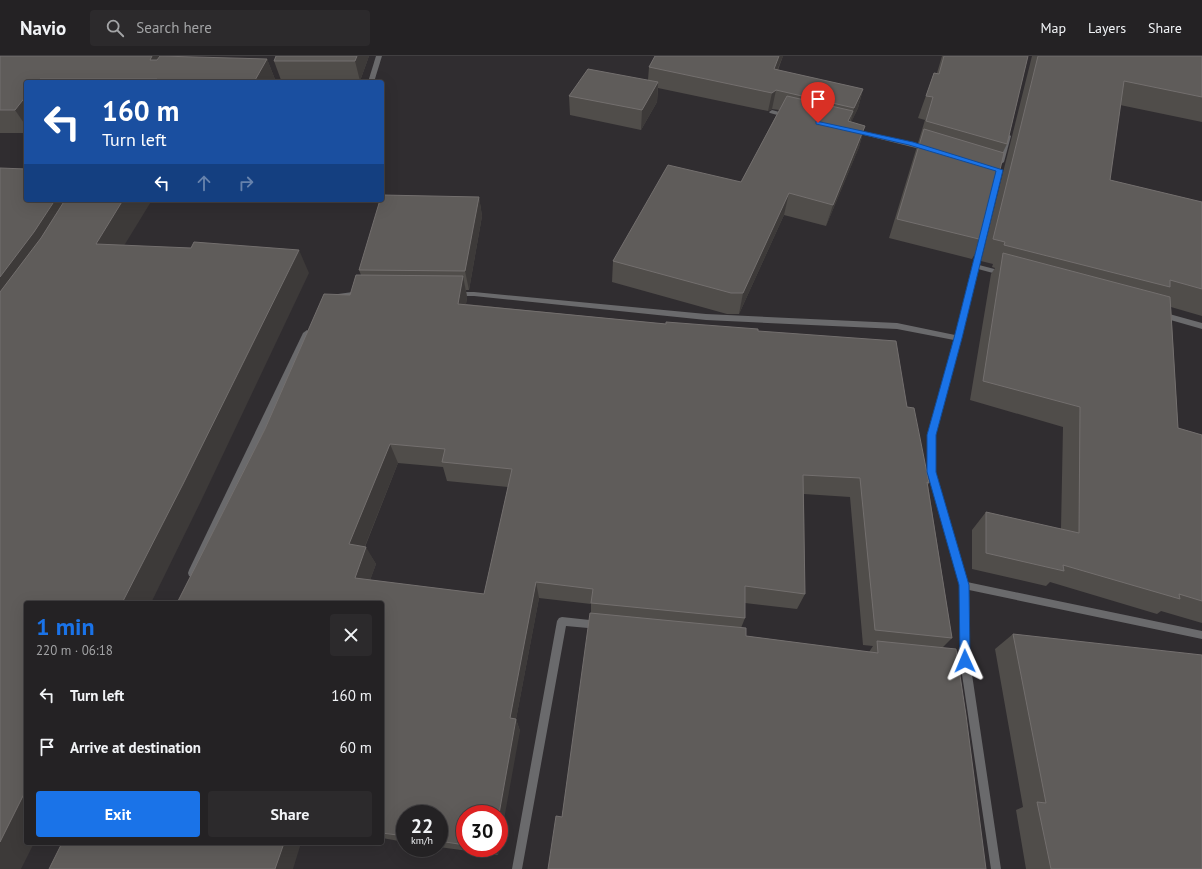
<!DOCTYPE html>
<html lang="en">
<head>
<meta charset="utf-8">
<style>
	:root { --surface:#242224; --page:#2c2a2c; --text:#f1f3f6; --muted:#a3a4a6; --line:#413f41; --accent:#1a73e8 }
	body { margin:0; font-family:"PT Sans",sans-serif; background:var(--page); color:var(--text); height:100vh; display:flex; flex-direction:column; font-size:15px; white-space:nowrap }
	* { box-sizing:border-box; margin:0 }
	p { font-size:13px; color:var(--muted) }
	.icon { flex:none; width:22px; height:22px; fill:none; stroke:currentColor; stroke-width:2; stroke-linecap:round; stroke-linejoin:round }
	.map { position:relative; flex:1; overflow:hidden }
	.details { position:absolute; left:24px; top:545px; width:360px; height:244px; display:flex; flex-direction:column; background:var(--surface); border-radius:4px; box-shadow:0 4px 16px #0002,0 0 0 1px var(--line) }
	.details>* { flex:none }
	.hud { position:absolute; left:24px; top:24px; width:360px; height:122px; border-radius:4px; box-shadow:0 4px 16px #0002,0 0 0 1px var(--line); background:#1a4fa0; color:#fff; overflow:hidden }
	.speed { position:absolute; left:396px; top:749px; display:flex; gap:8px; font-size:20px; font-weight:700; text-align:center }
	.speed>* { display:grid; place-content:center; width:52px; height:52px; border-radius:50%; background:var(--surface); box-shadow:0 4px 16px #0002,0 0 0 1px var(--line); line-height:1 }
	.speed small { font-size:10px; font-weight:400 }
	.speed .limit { border:6px solid #d22; background:#fff; color:#111 }
	.pin { position:absolute; display:grid; place-items:center; width:34px; height:34px; color:#fff; margin:-41px -17px; border-radius:50% 50% 50% 0; rotate:-45deg; box-shadow:0 0 4px #0007 }
	.pin .icon { rotate:45deg }
	.me { position:absolute; width:44px; margin:-22px; rotate:359deg; stroke-linejoin:round; filter:drop-shadow(0 0 3px #0008) }
	.turn { display:flex; align-items:center; gap:14px; height:84px; padding:0 12px; font-size:18px }
	.turn .icon { width:52px; height:52px; stroke-width:2.5 }
	.turn b { display:block; font-size:28px; line-height:34px }
	.lanes { display:flex; align-items:center; height:38px; padding:0 12px; background:#0003; justify-content:center; gap:20px; direction:ltr }
	.lanes .off { opacity:.35 }
	.round { display:grid; place-items:center; flex:none; width:42px; height:42px; border-radius:4px; background:var(--page) }
	.overview { display:flex; align-items:center; justify-content:space-between; height:68px; padding:0 12px }
	h1 { font-size:24px; font-weight:700; line-height:30px; color:var(--accent) }
	.primary-button { display:flex; gap:8px; margin-top:auto; padding:8px 12px }
	.primary-button a { flex:1; height:46px; border-radius:4px; background:var(--accent); color:#fff; font-size:16px; font-weight:700; line-height:46px; text-align:center }
	.primary-button a+a { background:var(--page); color:var(--text) }
	ul { padding:0; list-style:none }
	li { display:flex; align-items:center; gap:12px; height:52px; padding:0 12px }
	li div { flex:1 }
	li b { display:block; font-size:15px }
	li em { font-style:normal }
	header { display:flex; align-items:center; gap:24px; box-sizing:border-box; height:56px; padding:0 20px; background:var(--surface); border-bottom:1px solid var(--line) }
	header strong { font-size:19px }
	nav { display:flex; gap:22px; margin-inline-start:auto; font-size:14px }
	.search { width:280px; height:36px; background:var(--page); display:flex; align-items:center; gap:10px; box-sizing:border-box; padding:0 14px; border-radius:4px; color:var(--muted); font-size:15px }
	.map>svg:first-child { display:block }
	.lines { fill:none; stroke-linecap:round; stroke-linejoin:round }
	.service { fill:#6a6a6c; fill-rule:evenodd }
	.minor { fill:#6a6a6c; fill-rule:evenodd }
	.wall { fill:#504d4a; fill-rule:evenodd }
	.shaded-wall { fill:#3d3a39 }
	.building { fill:#5f5c5a; stroke:#736f6e; fill-rule:evenodd }
	.route { fill:#1a73e8; stroke:#114b97 }
</style>
</head>
<body>
<header>
<strong>Navio</strong>
<div class="search"><svg class="icon" aria-label="search" viewBox="0 0 24 24"><circle cx="10" cy="10" r="6"/><path d="M15 15l6 6"/></svg>Search here</div>
<nav><a>Map</a><a>Layers</a><a>Share</a></nav>
</header>
<div class="map">
<svg width="1202" height="813" viewBox="0 0 1202 813">
	<rect width="100%" height="100%" fill="#302d30"/>
	<g class="lines">
		<g class="service">
			<polygon points="376,0 382,0 374,26 368,26"/>
			<polygon points="772,54 790,59 791,60 788,62 770,57 769,56"/>
			<polygon points="854,73 930,92 931,93 928,95 852,76 852,74"/>
		</g>
		<g class="minor">
			<polygon points="1008,78 1011,80 1004,106 1001,108 999,107 998,106 1005,80"/>
			<polygon points="984,173 987,175 979,209 1006,216 1007,218 1004,220 978,213 962,282 935,379 936,417 967,526 1202,575 1202,583 969,534 970,605 1001,813 991,813 960,605 960,529 928,417 927,379 954,284 897,273 706,264 474,240 456,240 453,238 456,236 474,236 706,258 897,267 955,279 981,175"/>
			<polygon points="360,235 363,237 362,239 342,242 335,245 332,243 338,238"/>
			<polygon points="1162,256 1202,267 1202,273 1160,261 1159,259 1160,257"/>
			<polygon points="307,274 311,277 195,520 192,521 189,520 188,517 189,514 303,277"/>
			<polygon points="562,561 599,565 602,566 604,569 602,572 599,573 566,570 522,813 512,813 557,565 559,562"/>
		</g>
	</g>
	<g class="wall">
		<polygon points="0,0 267,3 276,26 26,26 26,77 0,77"/>
		<polygon points="276,0 369,0 360,25 281,24 274,5"/>
		<polygon points="655,0 783,0 778,14 863,33 858,52 851,66 865,70 859,91 826,170 784,159 739,258 727,258 612,226 613,205 741,126 779,54 772,53 768,55 658,32 657,46 641,74 570,59 569,40 648,24 649,11"/>
		<polygon points="942,0 1028,0 1007,88 1003,96 983,184 972,203 889,182 925,64 918,62 934,17 937,17"/>
		<polygon points="1032,0 1202,0 1202,66 1120,49 1110,124 1202,146 1202,260 1171,251 1178,372 1202,379 1202,567 1161,555 1157,558 1050,526 1046,530 972,513 972,474 986,456 1061,473 1063,371 970,344 991,218 995,212 992,211 993,208 981,205"/>
		<path d="M479,141L482,160L469,234H466L467,241L466,248L666,268L758,275L907,351L929,427L928,429L952,582L942,592L562,761L591,557V548L539,542L516,663L520,675L465,758V792H499L498,799L439,791V758H405V786L382,782V547H177L350,239L361,219L359,214ZM398,407L443,411L447,425L508,431L484,538L370,524L376,508L365,491ZM804,438L850,441L863,589L873,590L869,596L746,580L741,572L745,562V547L797,553L805,538Z"/>
		<polygon points="1013,578 1202,813 1026,813 1016,754 1023,751 995,593"/>
	</g>
	<g class="shaded-wall">
		<polygon points="152,0 168,0 172,7 150,4"/>
		<polygon points="357,0 369,0 360,25 355,5"/>
		<polygon points="779,0 783,0 770,31 774,13"/>
		<polygon points="267,3 276,26 254,26"/>
		<polygon points="40,23 42,26 37,26"/>
		<polygon points="658,26 657,46 641,74 642,54"/>
		<polygon points="863,33 858,52 849,71 854,52"/>
		<polygon points="776,34 772,53 768,55 772,37"/>
		<polygon points="26,40 26,70 15,54"/>
		<polygon points="853,55 846,76 848,65"/>
		<polygon points="865,70 859,91 826,170 833,149"/>
		<polygon points="789,137 784,159 739,258 743,237"/>
		<polygon points="479,141 482,160 469,234 465,215"/>
		<polygon points="55,144 86,144 0,270 0,221"/>
		<polygon points="123,144 152,144 111,211 96,188"/>
		<polygon points="299,194 309,217 200,447 151,547 122,547"/>
		<polygon points="463,220 467,241 463,269 458,248"/>
		<polygon points="390,388 398,407 359,505 349,488"/>
		<polygon points="366,491 376,508 365,538 355,522"/>
		<polygon points="536,526 539,542 514,674 510,662"/>
		<polygon points="516,663 520,675 499,791 499,758"/>
		<polygon points="26,734 26,787 34,787 21,813 0,813 0,786"/>
		<polygon points="284,787 301,787 293,813 275,813"/>
		<polygon points="492,792 499,792 498,799 492,793"/>
	</g>
	<g class="building">
		<polygon points="0,0 152,0 150,4 157,4 160,0 267,3 254,26 155,26 157,23 40,23 37,26 26,26 26,40 15,54 0,54"/>
		<polygon points="276,0 357,0 355,5 274,5"/>
		<polygon points="655,0 779,0 774,13 863,33 854,52 776,34 772,37 649,11"/>
		<polygon points="944,0 1028,0 1007,88 926,65 933,41 926,40 934,17 939,18"/>
		<polygon points="1038,0 1202,0 1202,41 1124,25 1110,124 1202,146 1202,233 1170,224 1170,231 1004,189 1005,186 993,183"/>
		<polygon points="588,13 658,26 642,54 569,40"/>
		<polygon points="787,40 853,55 848,65 865,70 833,149 789,137 743,237 731,237 613,205 668,109 741,126"/>
		<polygon points="924,73 1004,97 983,184 897,163"/>
		<polygon points="0,112 26,113 26,144 55,144 34,176 0,221"/>
		<polygon points="382,139 479,141 465,215 359,214 380,144 382,144"/>
		<polygon points="65,144 123,144 96,188 191,192 194,186 299,194 183,428 122,547 26,547 26,734 0,786 0,236 41,182"/>
		<polygon points="1003,197 1170,241 1178,372 1202,379 1202,545 1179,538 1180,543 1063,509 1064,515 986,497 986,456 1079,477 1080,351 983,325"/>
		<path d="M356,219L463,220L458,248L666,268V266L758,273V275L896,285L907,351L914,352L929,427L927,426L952,582L875,574L860,422L803,419L805,538L745,530V562L591,547L593,533L536,526L510,662L516,663L499,758H465V789L439,785V758H405V780L382,777V547H177L265,373L324,238L350,239ZM390,388L445,393L442,406L512,413L484,538L355,522L366,491L349,488Z"/>
		<polygon points="590,557 746,572 746,580 878,597 877,585 956,593 966,659 986,813 548,813 556,760 562,761"/>
		<polygon points="1013,578 1202,599 1202,813 1051,813 1037,746 1046,747"/>
		<polygon points="62,787 284,787 275,813 49,813"/>
	</g>
	<polygon class="route" points="816,65 913,86 1003,114 962,282 936,379 936,416 969,529 970,605 969,609 965,610 961,609 960,605 959,529 927,416 927,379 954,282 996,115 909,89 816,68"/>
</svg>
<div class="speed"><div>22<small>km/h</small></div><div class="limit">30</div></div>
<div class="pin" style="left:818px;top:67px;background:#d93025"><svg class="icon" aria-label="arrive" viewBox="0 0 24 24"><path d="M6 21V4h12l-3 4 3 4H6"/></svg></div>
<svg class="me" style="left:965px;top:605px" viewBox="-20 -20 40 40"><path d="M0-17L14 15 0 8-14 15z" fill="#1a73e8" stroke="#fff" stroke-width="4"/></svg>
<div class="hud">
<div class="turn"><svg class="icon" aria-label="left" viewBox="0 0 24 24"><path d="M17 20v-9H6M10 6l-5 5 5 5"/></svg><div><b>160 m</b>Turn left</div></div>
<div class="lanes"><svg class="icon" aria-label="left" viewBox="0 0 24 24"><path d="M17 20v-9H6M10 6l-5 5 5 5"/></svg><svg class="icon off" aria-label="ahead" viewBox="0 0 24 24"><path d="M12 20V5M6 11l6-6 6 6"/></svg><svg class="icon off" aria-label="right" viewBox="0 0 24 24"><path d="M7 20v-9h11M14 6l5 5-5 5"/></svg></div>
</div>
<section class="details">
<div class="overview"><div><h1>1 min</h1><p>220 m · 06:18</p></div><a class="round"><svg class="icon" aria-label="close" viewBox="0 0 24 24"><path d="M6 6l12 12M18 6L6 18"/></svg></a></div>
<ul>
<li><svg class="icon" aria-label="left" viewBox="0 0 24 24"><path d="M17 20v-9H6M10 6l-5 5 5 5"/></svg><div><b>Turn left</b></div><em>160 m</em></li>
<li><svg class="icon" aria-label="arrive" viewBox="0 0 24 24"><path d="M6 21V4h12l-3 4 3 4H6"/></svg><div><b>Arrive at destination</b></div><em>60 m</em></li>
</ul>
<div class="primary-button"><a>Exit</a><a>Share</a></div>
</section>
</div>
</body>
</html>
